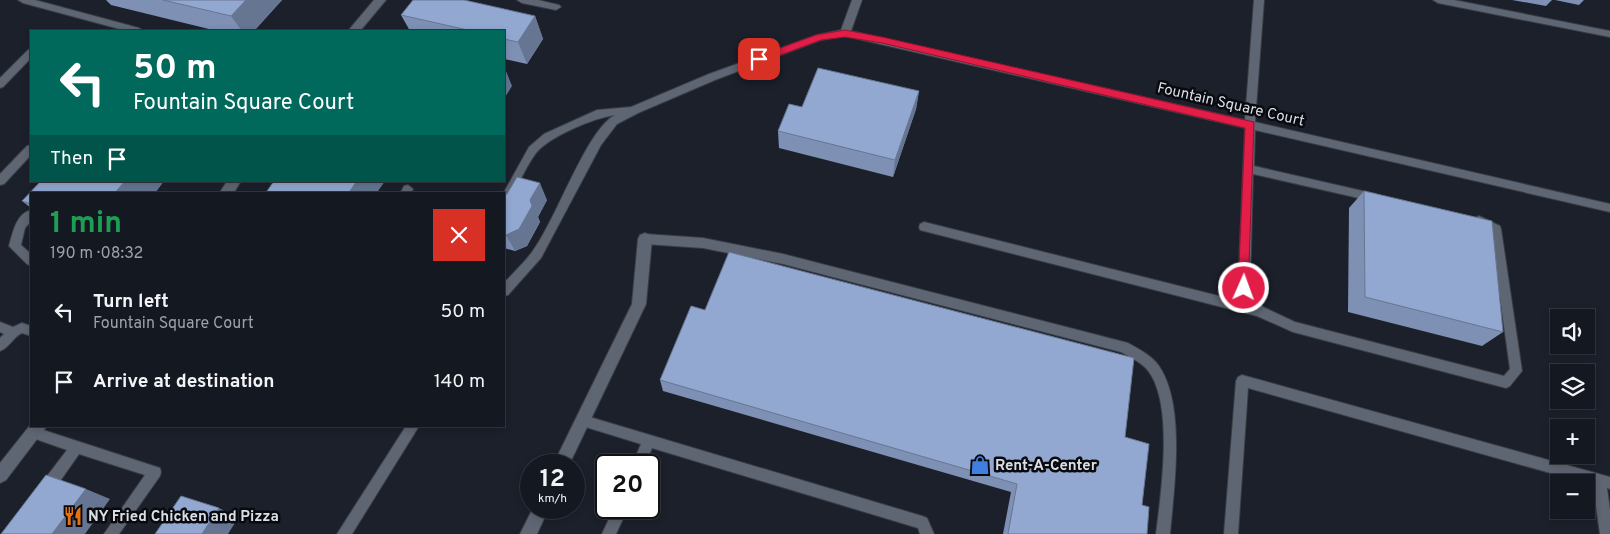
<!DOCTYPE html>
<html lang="en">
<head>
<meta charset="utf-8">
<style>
	:root { --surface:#141820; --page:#21252d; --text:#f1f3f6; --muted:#9da0a5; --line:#33373e }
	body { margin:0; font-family:Overpass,sans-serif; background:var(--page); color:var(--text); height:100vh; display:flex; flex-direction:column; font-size:19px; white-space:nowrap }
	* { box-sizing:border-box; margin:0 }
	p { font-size:16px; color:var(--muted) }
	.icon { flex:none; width:28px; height:28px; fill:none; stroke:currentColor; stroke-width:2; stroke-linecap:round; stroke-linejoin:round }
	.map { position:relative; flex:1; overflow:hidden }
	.details { position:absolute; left:30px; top:192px; width:475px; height:235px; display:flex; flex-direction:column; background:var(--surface); border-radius:0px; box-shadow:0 2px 8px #0003,0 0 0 1px var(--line) }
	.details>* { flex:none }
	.top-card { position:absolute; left:30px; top:30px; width:475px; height:152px; border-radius:0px; box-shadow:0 2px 8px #0003,0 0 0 1px var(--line); background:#00695c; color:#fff; overflow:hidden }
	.controls { position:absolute; left:1550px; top:309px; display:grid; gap:10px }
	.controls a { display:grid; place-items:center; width:45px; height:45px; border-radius:0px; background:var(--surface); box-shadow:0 2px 8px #0003,0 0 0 1px var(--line); font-size:25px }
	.speed { position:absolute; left:520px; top:454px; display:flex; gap:10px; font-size:25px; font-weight:700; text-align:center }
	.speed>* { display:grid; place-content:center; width:65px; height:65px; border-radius:50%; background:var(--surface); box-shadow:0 2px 8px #0003,0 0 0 1px var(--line); line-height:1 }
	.speed small { font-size:12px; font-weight:400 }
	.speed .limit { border:2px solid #111; border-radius:8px; background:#fff; color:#111 }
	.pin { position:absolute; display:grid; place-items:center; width:42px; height:42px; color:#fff; margin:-21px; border-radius:10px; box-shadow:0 2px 8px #0006 }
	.me { position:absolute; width:55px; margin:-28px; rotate:2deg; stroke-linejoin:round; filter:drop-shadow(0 0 4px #0008) }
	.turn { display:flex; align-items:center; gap:18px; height:105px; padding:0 20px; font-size:22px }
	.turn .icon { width:65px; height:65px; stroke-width:2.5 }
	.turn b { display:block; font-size:35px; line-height:42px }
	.then { display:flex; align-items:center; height:48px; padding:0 20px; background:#0003; gap:10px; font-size:19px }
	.round { display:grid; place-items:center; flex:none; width:52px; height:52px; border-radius:0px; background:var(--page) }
	.summary { display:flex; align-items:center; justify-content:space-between; height:85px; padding:0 20px }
	h1 { font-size:30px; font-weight:700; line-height:38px; color:#1e9e55 }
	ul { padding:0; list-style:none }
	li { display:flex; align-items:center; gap:15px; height:70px; padding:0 20px }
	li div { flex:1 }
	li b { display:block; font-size:19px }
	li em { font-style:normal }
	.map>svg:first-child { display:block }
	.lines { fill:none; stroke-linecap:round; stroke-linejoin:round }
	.service-casing { stroke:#393d45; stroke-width:2 }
	.minor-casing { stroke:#393d45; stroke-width:2 }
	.service { fill:#5f6673; fill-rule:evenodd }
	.minor { fill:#5f6673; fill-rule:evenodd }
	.wall { fill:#7e90b4 }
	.shaded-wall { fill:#667692 }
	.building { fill:#92a8d1; stroke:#667692 }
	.route { fill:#e11d48; stroke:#92132f }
	.labels { text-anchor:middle; stroke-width:5; stroke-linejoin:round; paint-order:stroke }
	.street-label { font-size:15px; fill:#dadee5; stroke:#080a0f }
	.poi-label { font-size:15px; font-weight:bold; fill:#dadee5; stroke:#080a0f; text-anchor:start }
</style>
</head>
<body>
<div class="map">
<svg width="1610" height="534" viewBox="0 0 1610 534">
	<rect width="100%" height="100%" fill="#1b202b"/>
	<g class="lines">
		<g class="service-casing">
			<g id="service">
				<polygon points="18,0 35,0 139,28 144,31 127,31 23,3"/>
				<polygon points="517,0 538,0 559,5 561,7 556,10 522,3"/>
				<path d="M852,0H862L851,31L1245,120L1254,0H1264L1255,122L1610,204V212L1255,130L1254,166L1376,194L1381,198L1376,202L1253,174L1250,287L1263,307L1295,322L1504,376L1510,369L1491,232L1475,224L1474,221L1475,218L1479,216L1500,226L1501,229L1522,371L1510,386L1506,388L1293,332L1257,316L920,230L919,227L920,224L924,222L1247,303L1238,288L1245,128L845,36L821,40L715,80L638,113L617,124L601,145L541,258L508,295L504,296V283C513,273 524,263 532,252C555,223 586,130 615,115C594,118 550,136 536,153C525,168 517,188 508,204L504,205L503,194L529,147L544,134L597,110L631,107L709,74L817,35L841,30Z"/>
				<polygon points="1433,0 1454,0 1610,31 1610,37 1438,3"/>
				<polygon points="31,49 31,58 3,87 0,88 0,78 28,50"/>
				<polygon points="31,145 31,155 4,184 0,185 0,174 27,146"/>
				<polygon points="408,185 413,189 411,194 400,194 404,186"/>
				<path d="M31,210V221L25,228L21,245L31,254V266L27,264L9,246C13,232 16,214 31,210Z"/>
				<path d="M645,234L703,238L783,254L1128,343C1139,349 1152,356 1159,366C1186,406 1174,488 1170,534H1156C1161,493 1173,411 1151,375C1145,364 1132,358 1121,352L783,264L703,248L645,244L641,242L639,239L641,236Z"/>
				<path d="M0,322L13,327L22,323L31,326V336L22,333C13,337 9,348 0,351V338L4,334L0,332Z"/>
				<polygon points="1242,375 1610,477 1610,489 1607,488 1610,510 1610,534 1600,534 1593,485 1248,388 1238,534 1224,534 1236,381 1238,377"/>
				<polygon points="583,415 922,516 927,518 934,534 920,534 918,528 652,448 645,465 632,465 641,444 579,425 577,421 579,417"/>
				<polygon points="406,426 419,426 352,534 337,534"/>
				<polygon points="34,427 160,468 161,472 160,476 119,534 104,534 145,475 79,454 51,494 46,495 41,494 40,489 41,484 67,450 30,437 28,433 30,429"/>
				<polygon points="614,508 628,508 616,534 602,534"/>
			</g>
		</g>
		<g class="minor-casing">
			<g id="minor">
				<polygon points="374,0 386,0 360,31 348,31"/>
				<polygon points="227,181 241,181 233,194 219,194"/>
				<polygon points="645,233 650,235 652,239 646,304 569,465 553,465 632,304 638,239 640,235"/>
				<polygon points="31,424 31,426 47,426 6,480 0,483 0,463"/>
				<polygon points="533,508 549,508 537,534 520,534"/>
			</g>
		</g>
		<use href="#service" class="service"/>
		<use href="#minor" class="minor"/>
	</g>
	<g class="wall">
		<polygon points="106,0 282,0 254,31 217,31 111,5"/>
		<polygon points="1512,0 1552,0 1546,6"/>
		<polygon points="1555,0 1584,0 1579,5"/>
		<polygon points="401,15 535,16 543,39 527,64 504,59 504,31 410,31"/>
		<polygon points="919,91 916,109 893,177 779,148 778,131 802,107"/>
		<polygon points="41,181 164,181 154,194 31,194 31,208 22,201"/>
		<polygon points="1364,191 1503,332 1482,346 1348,312 1349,208"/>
		<polygon points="504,196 547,200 538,217 540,222 527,246 515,251 504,248"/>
		<polygon points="660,380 1125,437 1142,505 1147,534 1003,534 1011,492 663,391"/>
	</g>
	<g class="shaded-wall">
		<polygon points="246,0 282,0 254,31 242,31 231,16"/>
		<polygon points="535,16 543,39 527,64 518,42"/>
		<polygon points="504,66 512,86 504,99"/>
		<polygon points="919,91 916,109 893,177 895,160"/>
		<polygon points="125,181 164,181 154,194 114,194"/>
		<polygon points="357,181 385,181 376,194 348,194"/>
		<polygon points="540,183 547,200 538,217 540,222 527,246 515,251 506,235 530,200"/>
		<polygon points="86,489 110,499 85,534 52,534"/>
		<polygon points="219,508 238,518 228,534 202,534"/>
	</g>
	<g class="building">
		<polygon points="163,0 246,0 231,16"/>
		<polygon points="413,0 464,0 535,16 518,42 504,39 504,31 472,31 401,15"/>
		<polygon points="818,68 919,91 895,160 778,131 789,104 802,107"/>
		<polygon points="517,177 540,183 530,200 532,206 519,229 506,235 504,234 504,196 507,194"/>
		<polygon points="41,181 125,181 114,194 31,194 31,204 22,201"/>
		<polygon points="274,181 357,181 348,194 265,194"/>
		<polygon points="1364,191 1492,221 1503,332 1365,297"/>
		<polygon points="729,252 1134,358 1125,437 1149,444 1142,505 1149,507 1147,534 1008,534 1017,484 660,380 691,306 705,310"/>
		<polygon points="46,475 86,489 52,534 1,534"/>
		<polygon points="181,496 219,508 202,534 155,534"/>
	</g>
	<polygon class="route" points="845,30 882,37 1254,122 1248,291 1244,293 1238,288 1245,128 882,43 845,37 821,40 759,63 754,59 756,57 816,35"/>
	<defs>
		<g id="shop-bare" transform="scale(1.5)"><path d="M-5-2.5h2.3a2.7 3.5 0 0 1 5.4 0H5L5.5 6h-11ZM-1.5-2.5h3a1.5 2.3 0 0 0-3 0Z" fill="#3f7fe0" stroke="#080a0f" stroke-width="2.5" paint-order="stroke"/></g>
		<g id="restaurant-bare" transform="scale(1.5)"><path d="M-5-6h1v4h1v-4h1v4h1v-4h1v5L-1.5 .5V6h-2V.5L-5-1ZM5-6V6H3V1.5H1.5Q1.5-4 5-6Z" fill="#e8710a" stroke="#080a0f" stroke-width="2.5" paint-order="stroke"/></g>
	</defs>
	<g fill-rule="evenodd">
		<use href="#shop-bare" x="980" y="465"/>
		<use href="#restaurant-bare" x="73" y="516"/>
	</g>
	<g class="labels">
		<g class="street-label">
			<text transform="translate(1231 104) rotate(13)" y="5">Fountain Square Court</text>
		</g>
		<g class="poi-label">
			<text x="995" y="470">Rent-A-Center</text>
			<text x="88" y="521">NY Fried Chicken and Pizza</text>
		</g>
	</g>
</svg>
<div class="controls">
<a><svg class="icon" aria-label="sound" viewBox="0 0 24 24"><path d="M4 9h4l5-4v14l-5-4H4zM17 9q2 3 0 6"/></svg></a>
<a><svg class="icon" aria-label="layers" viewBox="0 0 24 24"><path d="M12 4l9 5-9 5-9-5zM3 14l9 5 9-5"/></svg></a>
<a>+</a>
<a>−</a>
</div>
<div class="speed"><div>12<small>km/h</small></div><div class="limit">20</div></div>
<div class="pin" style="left:759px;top:59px;background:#d93025"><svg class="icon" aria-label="arrive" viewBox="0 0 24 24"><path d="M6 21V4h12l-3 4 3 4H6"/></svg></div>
<svg class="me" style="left:1244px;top:288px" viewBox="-20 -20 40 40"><circle r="17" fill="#e11d48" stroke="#fff" stroke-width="3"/><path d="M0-11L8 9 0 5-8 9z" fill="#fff"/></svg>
<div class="top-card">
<div class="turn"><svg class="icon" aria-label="left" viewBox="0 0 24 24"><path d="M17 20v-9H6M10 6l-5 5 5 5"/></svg><div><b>50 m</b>Fountain Square Court</div></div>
<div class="then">Then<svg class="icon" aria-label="arrive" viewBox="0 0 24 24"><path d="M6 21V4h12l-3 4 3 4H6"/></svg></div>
</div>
<section class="details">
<div class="summary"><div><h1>1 min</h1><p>190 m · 08:32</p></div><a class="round" style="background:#d93025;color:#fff"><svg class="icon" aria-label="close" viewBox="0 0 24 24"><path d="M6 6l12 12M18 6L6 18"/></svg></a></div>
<ul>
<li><svg class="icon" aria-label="left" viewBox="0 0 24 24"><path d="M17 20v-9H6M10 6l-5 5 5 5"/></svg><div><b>Turn left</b><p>Fountain Square Court</p></div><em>50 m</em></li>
<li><svg class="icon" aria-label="arrive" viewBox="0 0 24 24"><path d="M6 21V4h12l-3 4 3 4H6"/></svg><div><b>Arrive at destination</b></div><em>140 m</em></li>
</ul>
</section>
</div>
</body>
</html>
